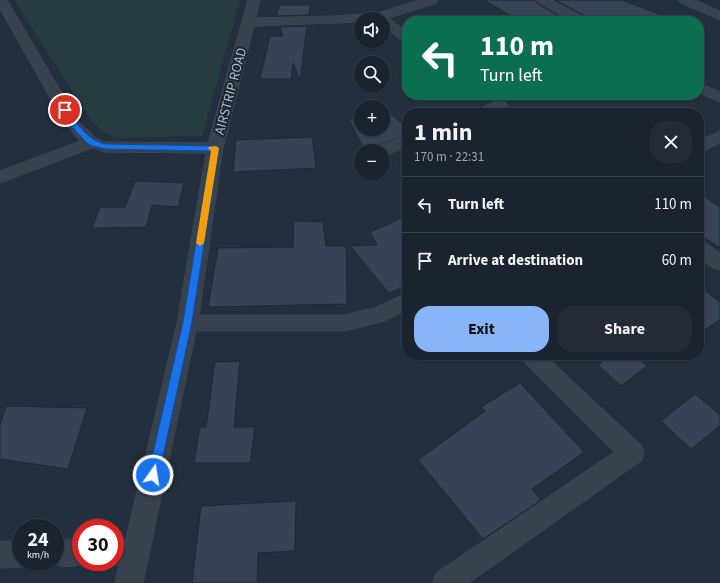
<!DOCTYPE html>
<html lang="en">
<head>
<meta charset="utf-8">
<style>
	:root { --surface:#1b232e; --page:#242b36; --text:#f1f3f6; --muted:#a0a4aa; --line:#39404a; --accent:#8ab4f8 }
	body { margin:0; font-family:"Source Sans 3",sans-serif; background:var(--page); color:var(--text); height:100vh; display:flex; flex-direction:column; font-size:15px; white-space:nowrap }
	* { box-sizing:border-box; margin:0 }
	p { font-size:13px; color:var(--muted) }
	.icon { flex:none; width:22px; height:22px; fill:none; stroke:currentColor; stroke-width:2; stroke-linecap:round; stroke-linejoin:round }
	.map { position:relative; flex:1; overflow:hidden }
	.side { position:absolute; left:402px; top:108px; width:302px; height:252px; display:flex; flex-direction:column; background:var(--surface); border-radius:16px; box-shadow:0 1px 3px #0004,0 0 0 1px var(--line) }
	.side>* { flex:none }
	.hud { position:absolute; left:402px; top:16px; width:302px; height:84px; border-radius:16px; box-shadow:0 1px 3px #0004,0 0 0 1px var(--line); background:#0b6e4f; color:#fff; overflow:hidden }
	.tools { position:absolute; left:354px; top:12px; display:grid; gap:8px }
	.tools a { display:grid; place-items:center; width:36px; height:36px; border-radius:50%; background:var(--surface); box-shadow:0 1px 3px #0004,0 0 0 1px var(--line); font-size:20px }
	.speed { position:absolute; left:12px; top:519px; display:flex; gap:8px; font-size:20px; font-weight:700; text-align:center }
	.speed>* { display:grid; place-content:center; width:52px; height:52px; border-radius:50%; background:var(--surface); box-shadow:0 1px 3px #0004,0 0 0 1px var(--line); line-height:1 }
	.speed small { font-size:10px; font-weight:400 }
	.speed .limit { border:6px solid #d22; background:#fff; color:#111 }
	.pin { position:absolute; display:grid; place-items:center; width:34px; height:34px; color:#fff; margin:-17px; border:2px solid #fff; border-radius:50%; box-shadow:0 1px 4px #0007 }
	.me { position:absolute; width:44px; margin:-22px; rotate:13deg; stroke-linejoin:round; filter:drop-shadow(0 0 3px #0008) }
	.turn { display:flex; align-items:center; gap:14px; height:84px; padding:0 12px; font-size:18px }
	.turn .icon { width:52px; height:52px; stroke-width:2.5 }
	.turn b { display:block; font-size:28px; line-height:34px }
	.round { display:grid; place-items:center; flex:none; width:42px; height:42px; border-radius:16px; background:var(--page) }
	.overview { display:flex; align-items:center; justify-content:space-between; height:68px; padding:0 12px }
	h1 { font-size:24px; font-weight:700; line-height:30px }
	.action { display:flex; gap:8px; margin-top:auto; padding:8px 12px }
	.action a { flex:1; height:46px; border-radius:16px; background:var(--accent); color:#111; font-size:16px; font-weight:700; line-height:46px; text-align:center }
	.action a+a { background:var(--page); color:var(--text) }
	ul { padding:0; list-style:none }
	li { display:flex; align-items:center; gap:12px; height:56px; padding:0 12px; border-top:1px solid var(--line) }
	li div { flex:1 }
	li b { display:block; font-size:15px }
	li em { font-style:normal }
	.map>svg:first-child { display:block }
	.green { fill:#263c3f }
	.building { fill:#364354; stroke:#1f2835 }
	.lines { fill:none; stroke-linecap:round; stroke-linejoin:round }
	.street-casing { stroke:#414a57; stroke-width:1 }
	.street { fill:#38414e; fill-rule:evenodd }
	.route { fill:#1a73e8; stroke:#114b97 }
	.slow { fill:#f59e0b }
	.labels { text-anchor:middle; stroke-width:4; stroke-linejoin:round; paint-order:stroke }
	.street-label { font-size:14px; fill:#b4bcc9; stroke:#1d2633 }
</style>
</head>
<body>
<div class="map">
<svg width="720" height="583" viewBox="0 0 720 583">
	<rect width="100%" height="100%" fill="#242f3e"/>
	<polygon class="green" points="14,0 240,0 202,136 116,138 104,132 93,123"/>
	<g class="building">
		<polygon points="484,0 536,0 538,4 568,21 520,21"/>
		<polygon points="555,0 622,0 672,19 671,21 588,21 587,17"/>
		<polygon points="280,5 310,5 309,15 276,16"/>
		<polygon points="307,26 300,80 293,63 291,79 260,79 270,36 283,36 280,27"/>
		<polygon points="383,107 407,128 407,135 376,146 373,150 365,151 349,120 361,113 361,129 383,129"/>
		<polygon points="312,137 316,168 233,172 236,140"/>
		<polygon points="135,181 184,183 178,207 152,205 146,227 92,228 100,207 125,207"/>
		<polygon points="699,193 720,207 720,248 699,234"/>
		<polygon points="407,216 407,285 389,293 350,246 377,245 370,232"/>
		<polygon points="294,221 323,222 326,246 346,246 347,304 208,307 218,248 293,247"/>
		<polygon points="699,286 720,302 720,320 699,333"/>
		<polygon points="611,355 634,355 647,366 621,386 598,365"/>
		<polygon points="240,361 234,427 255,427 250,463 194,463 200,427 206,427 215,362"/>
		<polygon points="520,383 584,452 532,489 541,500 483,539 418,460 485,411 481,407"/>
		<polygon points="695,394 720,415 720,426 691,449 661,421"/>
		<polygon points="6,406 87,408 68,469 0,459 0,425"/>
		<polygon points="296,501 295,551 258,553 257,583 192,583 201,506"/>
	</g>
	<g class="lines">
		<g class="street-casing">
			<g id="street">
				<polygon points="0,0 7,0 79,122 97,139 106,142 208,143 248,0 260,0 256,18 335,16 378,13 419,0 438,0 436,3 389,18 407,32 407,42 402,41 383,26 383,19 361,19 361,22 254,26 223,148 199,315 344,315 374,308 407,293 407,310 385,321 344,331 196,331 143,583 115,583 119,565 115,565 107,562 115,562 115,539 126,538 177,323 206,153 105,152 92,148 0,183 0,171 80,141 65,124 0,9"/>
				<polygon points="537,0 552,0 586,18 587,21 571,21 539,3"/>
				<polygon points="679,0 695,0 720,11 720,20 681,3"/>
				<polygon points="699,83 720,92 720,102 699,93"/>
				<path d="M500,100L505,102L508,105C500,115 484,113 473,113L476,110Z"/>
				<polygon points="720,132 720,143 699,153 699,141"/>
				<polygon points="407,136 407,147 383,156 383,151 374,151 376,147"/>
				<polygon points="699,241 706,243 720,253 720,270 713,268 699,258"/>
				<polygon points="520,355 545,355 641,445 644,453 641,461 469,583 432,583 436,573 614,452 523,361"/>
				<path d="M81,539V562H89C76,568 59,568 46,562H55V540Z"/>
				<polygon points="21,541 21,562 31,562 30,563 21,567 0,568 0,542"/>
			</g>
		</g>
		<use href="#street" class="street"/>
	</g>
	<path class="route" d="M65,108L68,109C78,125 86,139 105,144L216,146L219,148L192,322L159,475L157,479L153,480L149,479L148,475L183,322L211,151L105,149L89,145L71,126L62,110Z"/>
	<polygon class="slow" points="216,146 219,148 204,243 200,246 196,243 211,151 208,148 209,147"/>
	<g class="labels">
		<g class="street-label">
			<text transform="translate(230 91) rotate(-75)" y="5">AIRSTRIP ROAD</text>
		</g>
	</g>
</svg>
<div class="tools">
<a><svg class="icon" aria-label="sound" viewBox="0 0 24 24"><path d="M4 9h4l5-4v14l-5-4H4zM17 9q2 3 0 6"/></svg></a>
<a><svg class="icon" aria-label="search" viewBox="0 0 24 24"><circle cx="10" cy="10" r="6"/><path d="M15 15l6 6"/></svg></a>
<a>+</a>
<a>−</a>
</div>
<div class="speed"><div>24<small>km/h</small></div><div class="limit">30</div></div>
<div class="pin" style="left:65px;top:110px;background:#d93025"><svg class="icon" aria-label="arrive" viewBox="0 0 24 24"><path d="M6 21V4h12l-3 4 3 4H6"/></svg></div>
<svg class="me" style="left:153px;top:475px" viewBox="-20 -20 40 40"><circle r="17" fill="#1a73e8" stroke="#fff" stroke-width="3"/><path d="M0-11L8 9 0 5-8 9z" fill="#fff"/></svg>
<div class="hud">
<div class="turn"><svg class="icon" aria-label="left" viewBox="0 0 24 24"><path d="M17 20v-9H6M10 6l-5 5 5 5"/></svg><div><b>110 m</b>Turn left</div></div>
</div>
<section class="side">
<div class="overview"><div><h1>1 min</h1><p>170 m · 22:31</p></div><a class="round"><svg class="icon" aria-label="close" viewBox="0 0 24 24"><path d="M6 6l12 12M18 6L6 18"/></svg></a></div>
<ul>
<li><svg class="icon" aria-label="left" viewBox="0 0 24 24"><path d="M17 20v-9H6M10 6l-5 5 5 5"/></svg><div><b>Turn left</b></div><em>110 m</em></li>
<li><svg class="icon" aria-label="arrive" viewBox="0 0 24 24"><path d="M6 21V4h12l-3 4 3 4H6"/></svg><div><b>Arrive at destination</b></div><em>60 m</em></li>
</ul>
<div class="action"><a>Exit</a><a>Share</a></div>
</section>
</div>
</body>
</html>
